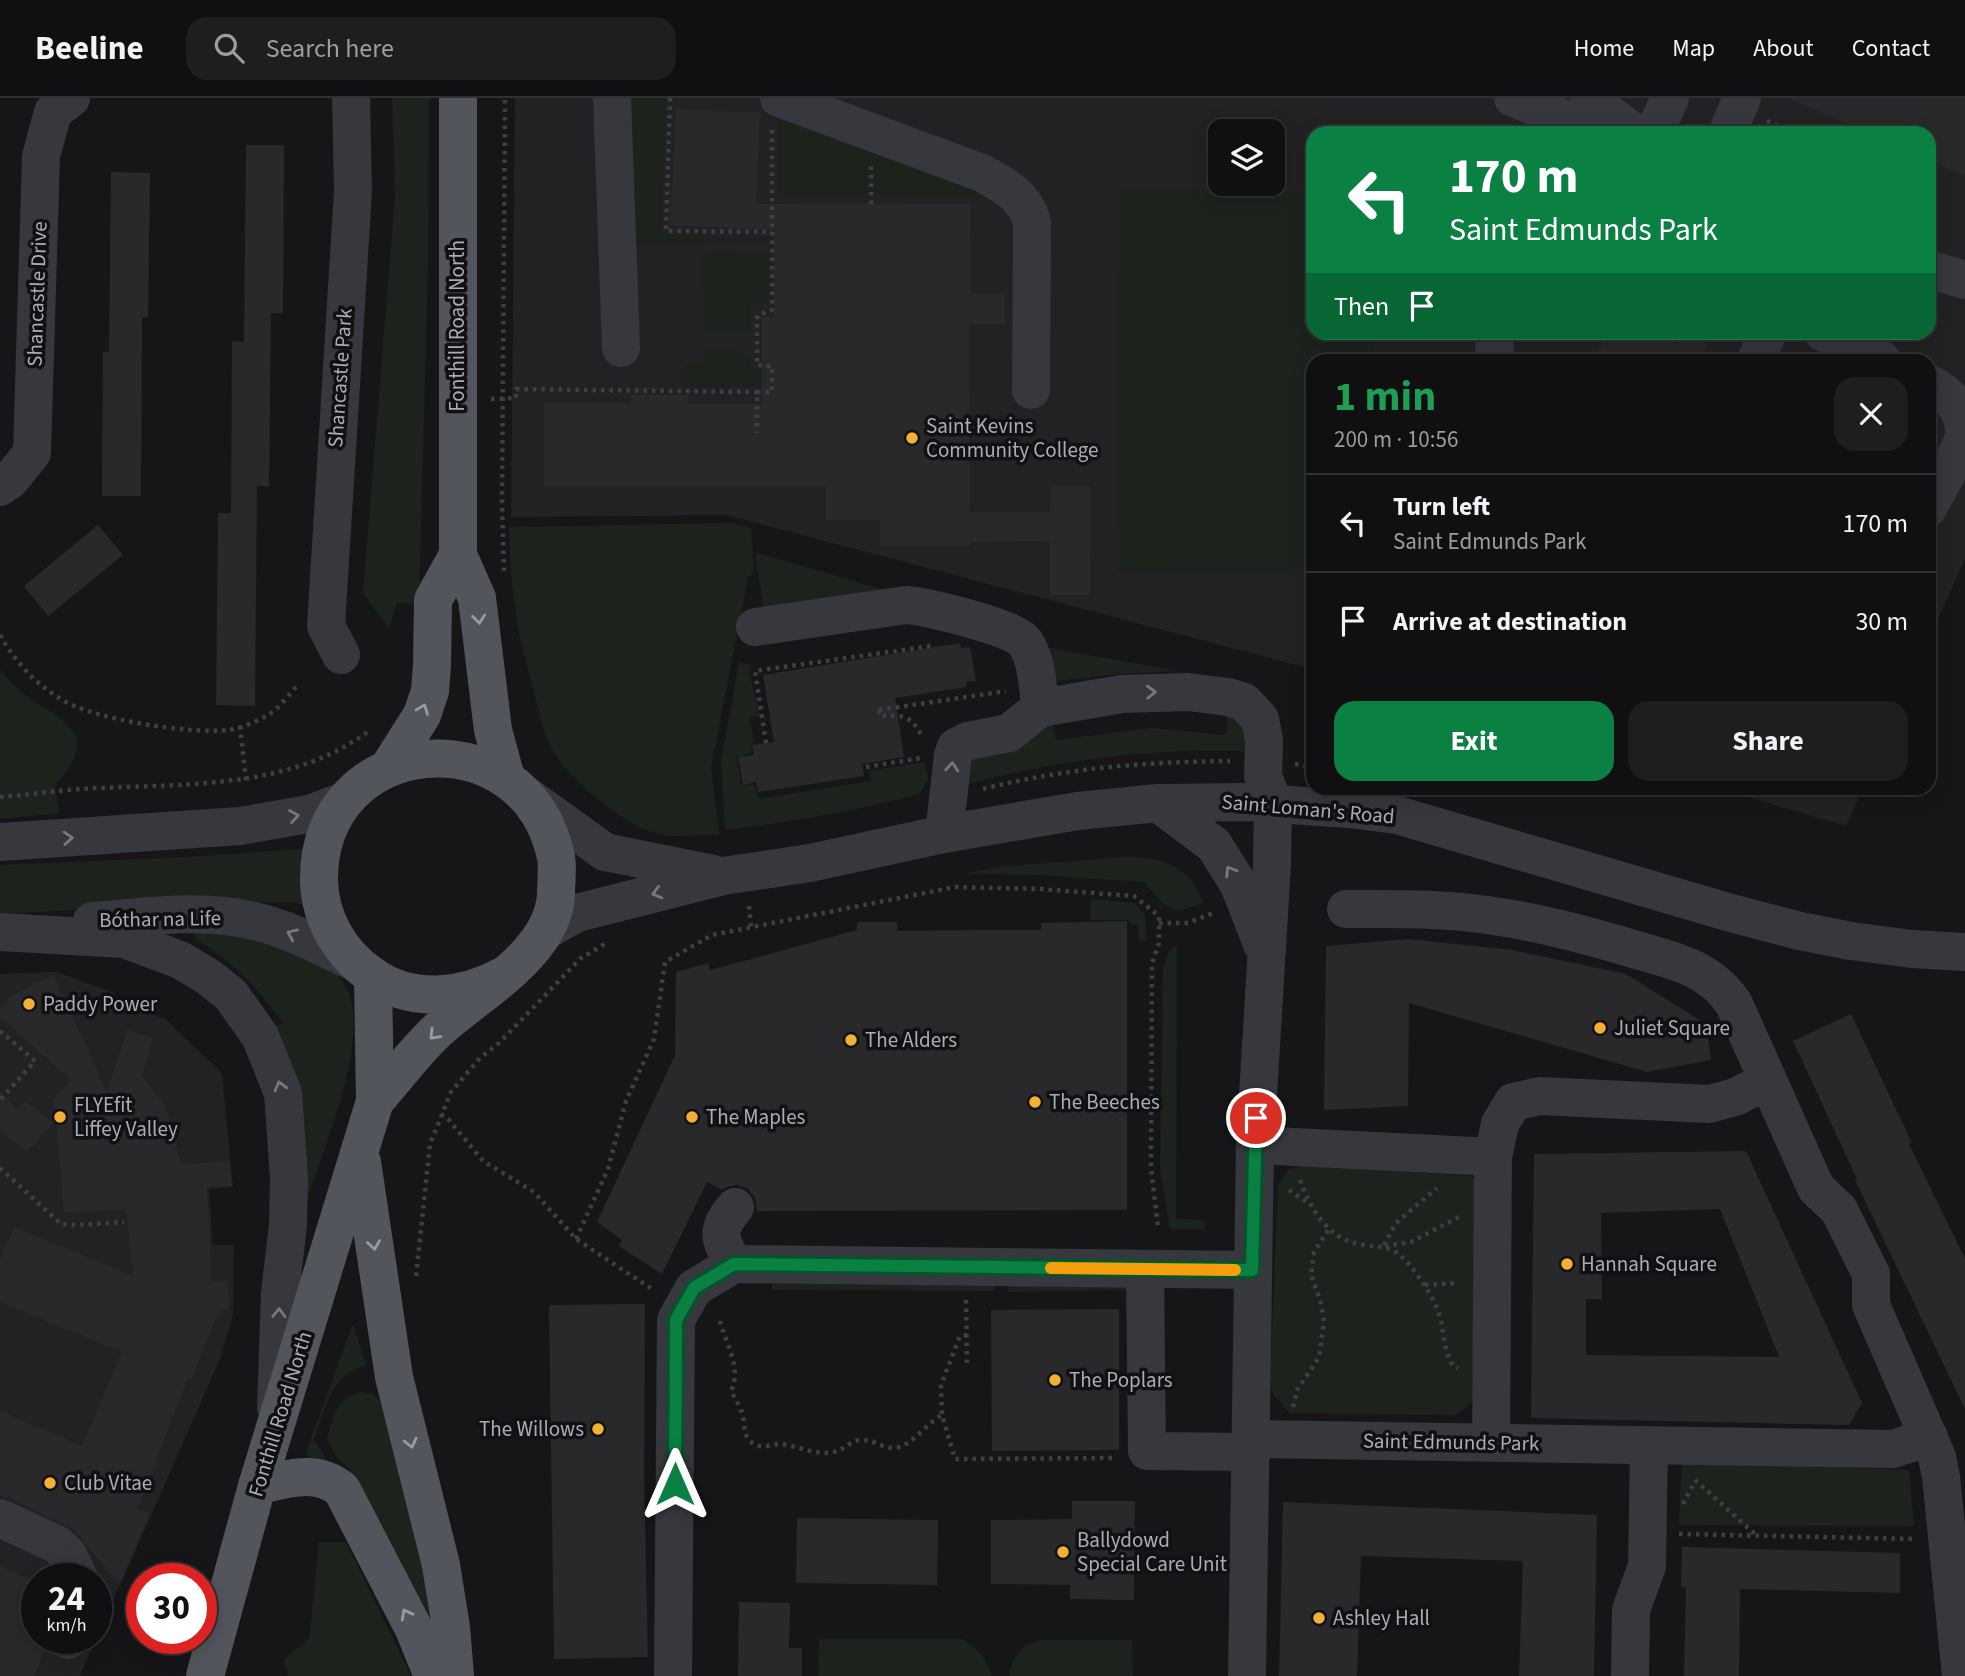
<!DOCTYPE html>
<html lang="en">
<head>
<meta charset="utf-8">
<style>
	:root { --surface:#101012; --page:#1e1e20; --text:#f1f3f6; --muted:#9c9d9f; --line:#303032; --accent:#0b8043 }
	body { margin:0; font-family:"Source Sans 3",sans-serif; background:var(--page); color:var(--text); height:100vh; display:flex; flex-direction:column; font-size:26px; white-space:nowrap }
	* { box-sizing:border-box; margin:0 }
	p { font-size:23px; color:var(--muted) }
	.icon { flex:none; width:38px; height:38px; fill:none; stroke:currentColor; stroke-width:2; stroke-linecap:round; stroke-linejoin:round }
	.map { position:relative; flex:1; overflow:hidden }
	.side { position:absolute; left:1306px; top:256px; width:630px; height:441px; display:flex; flex-direction:column; background:var(--surface); border-radius:21px; box-shadow:0 4px 18px #0003,0 0 0 2px var(--line) }
	.side>* { flex:none }
	.banner { position:absolute; left:1306px; top:28px; width:630px; height:214px; border-radius:21px; box-shadow:0 4px 18px #0003,0 0 0 2px var(--line); background:#0b8043; color:#fff; overflow:hidden }
	.fabs { position:absolute; left:1208px; top:21px; display:grid; gap:14px }
	.fabs a { display:grid; place-items:center; width:77px; height:77px; border-radius:14px; background:var(--surface); box-shadow:0 4px 18px #0003,0 0 0 2px var(--line); font-size:35px }
	.speed { position:absolute; left:21px; top:1465px; display:flex; gap:14px; font-size:35px; font-weight:700; text-align:center }
	.speed>* { display:grid; place-content:center; width:91px; height:91px; border-radius:50%; background:var(--surface); box-shadow:0 4px 18px #0003,0 0 0 2px var(--line); line-height:1 }
	.speed small { font-size:18px; font-weight:400 }
	.speed .limit { border:10px solid #d22; background:#fff; color:#111 }
	.pin { position:absolute; display:grid; place-items:center; width:60px; height:60px; color:#fff; margin:-30px; border:4px solid #fff; border-radius:50%; box-shadow:0 2px 7px #0007 }
	.me { position:absolute; width:77px; margin:-38px; rotate:0deg; stroke-linejoin:round; filter:drop-shadow(0 0 5px #0008) }
	.turn { display:flex; align-items:center; gap:24px; height:147px; padding:0 28px; font-size:32px }
	.turn .icon { width:91px; height:91px; stroke-width:2.5 }
	.turn b { display:block; font-size:49px; line-height:60px }
	.then { display:flex; align-items:center; height:66px; padding:0 28px; background:#0003; gap:14px; font-size:26px }
	.round { display:grid; place-items:center; flex:none; width:74px; height:74px; border-radius:21px; background:var(--page) }
	.summary { display:flex; align-items:center; justify-content:space-between; height:119px; padding:0 28px }
	h1 { font-size:42px; font-weight:700; line-height:52px; color:#1e9e55 }
	.primary-button { display:flex; gap:14px; margin-top:auto; padding:14px 28px }
	.primary-button a { flex:1; height:80px; border-radius:21px; background:var(--accent); color:#fff; font-size:28px; font-weight:700; line-height:80px; text-align:center }
	.primary-button a+a { background:var(--page); color:var(--text) }
	ul { padding:0; list-style:none }
	li { display:flex; align-items:center; gap:21px; height:98px; padding:0 28px; border-top:2px solid var(--line) }
	li div { flex:1 }
	li b { display:block; font-size:26px }
	li em { font-style:normal }
	header { display:flex; align-items:center; gap:42px; box-sizing:border-box; height:98px; padding:0 35px; background:var(--surface); border-bottom:2px solid var(--line) }
	header strong { font-size:33px }
	nav { display:flex; gap:38px; margin-inline-start:auto; font-size:24px }
	.search { width:490px; height:63px; background:var(--page); display:flex; align-items:center; gap:18px; box-sizing:border-box; padding:0 24px; border-radius:21px; color:var(--muted); font-size:26px }
	.map>svg:first-child { display:block }
	.built { fill:#222225; fill-rule:evenodd }
	.green { fill:#1c231d }
	.building { fill:#29292c; fill-rule:evenodd }
	.lines { fill:none; stroke-linecap:round; stroke-linejoin:round }
	.path { stroke:#3d3f44; stroke-width:4.5; stroke-dasharray:3.5 5; stroke-linecap:butt }
	.minor { stroke:#37383d; stroke-width:38 }
	.major { stroke:#53555c; stroke-width:38 }
	.oneway { stroke:#979ba6 }
	.oneway2 { stroke:#757881 }
	.route-casing { stroke:#07532c; stroke-width:18 }
	.route { stroke:#0b8043; stroke-width:12 }
	.slow { stroke:#f59e0b; stroke-width:12 }
	.poi-dot { fill:#f2b134; stroke:#111113; stroke-width:2.5 }
	.labels { text-anchor:middle; stroke-width:7; stroke-linejoin:round; paint-order:stroke }
	.street-label { font-size:21px; fill:#a8adb8; stroke:#111113 }
	.poi-label { font-size:21px; fill:#a8adb8; stroke:#111113; text-anchor:start }
</style>
</head>
<body>
<header>
<strong>Beeline</strong>
<div class="search"><svg class="icon" aria-label="search" viewBox="0 0 24 24"><circle cx="10" cy="10" r="6"/><path d="M15 15l6 6"/></svg>Search here</div>
<nav><a>Home</a><a>Map</a><a>About</a><a>Contact</a></nav>
</header>
<div class="map">
<svg width="1965" height="1578" viewBox="0 0 1965 1578">
	<rect width="100%" height="100%" fill="#161618"/>
	<g class="built">
		<path d="M515,0H1965V461L1929,541L1928,262H1312V571L726,417L511,419ZM1220,33H1272V86H1220ZM1312,35H1928V234H1312Z"/>
		<polygon points="1717,690 1863,690 1846,728"/>
		<path d="M56,874L113,894L119,905L165,921L222,975L233,1089L209,1091L213,1147H234L233,1218L220,1261L80,1578H0V876ZM37,1480H96V1540H37Z"/>
	</g>
	<g class="green">
		<polygon points="392,0 429,0 428,166 419,506 397,505 389,530 363,495 395,98"/>
		<polygon points="627,0 666,0 661,136 769,140 769,143 632,148"/>
		<polygon points="779,13 950,74 983,98 787,99 778,92"/>
		<polygon points="1120,91 1312,92 1312,234 1374,235 1374,262 1312,262 1312,475 1117,474"/>
		<polygon points="714,154 770,155 769,197 764,203 750,206 750,233 704,233 703,157"/>
		<polygon points="704,252 737,252 744,259 750,261 750,270 769,271 769,290 684,289 684,266 704,266"/>
		<polygon points="733,425 751,430 754,473 748,480 711,669 719,737 667,738 640,730 610,711 585,690 563,668 551,650 543,630 518,532 511,475 509,429"/>
		<polygon points="755,454 891,494 764,513"/>
		<polygon points="1044,549 1178,573 1121,576 1055,583"/>
		<path d="M739,564L751,567L750,577L760,618L750,619L754,645L750,646L752,655L737,659L741,687H755L758,701L871,683L869,673L925,664L928,681L920,696C855,713 791,724 725,732L721,664Z"/>
		<path d="M0,572C6,579 12,586 19,592C34,605 67,620 75,637C82,654 67,676 55,686L59,715L0,721Z"/>
		<path d="M1228,614L1246,630V653C1151,650 1059,662 968,686L972,660L1052,622L1056,642L1150,630L1226,637Z"/>
		<polygon points="310,748 314,811 295,804 218,804 0,816 0,767 188,759 301,751"/>
		<path d="M1125,759C1161,759 1191,767 1203,805L1178,813L1164,806L1144,784L1040,777L963,776L998,769Z"/>
		<polygon points="1090,801 1134,805 1145,816 1146,843 1139,843 1138,827 1132,827 1128,822 1090,822"/>
		<path d="M195,827C207,828 220,827 232,829C250,833 274,848 291,856C304,861 331,870 339,879C380,923 323,1049 308,1100L271,931L283,925C257,889 233,863 195,841Z"/>
		<polygon points="1177,846 1176,1121 1205,1122 1205,1131 1170,1131 1160,1069 1163,870 1169,854"/>
		<polygon points="1305,1067 1471,1078 1480,1082 1478,1285 1471,1305 1456,1317 1290,1315 1273,1296 1270,1281 1278,1087 1288,1072"/>
		<polygon points="772,1181 995,1182 995,1193 772,1192"/>
		<polygon points="1122,1181 1134,1192 1008,1194 1008,1182"/>
		<path d="M352,1228L354,1229L366,1267C329,1278 326,1310 314,1342L326,1360L324,1367H313L306,1354Z"/>
		<path d="M360,1294L373,1296L379,1301L422,1432L443,1558L345,1379L350,1372L336,1358L327,1340C334,1318 335,1301 360,1294Z"/>
		<polygon points="1682,1362 1909,1372 1914,1428 1679,1427"/>
		<polygon points="319,1444 346,1444 411,1578 288,1578 284,1561 309,1541"/>
		<path d="M819,1541H961C978,1549 986,1560 992,1578H818Z"/>
		<path d="M1039,1542H1132L1133,1578H1009C1012,1559 1021,1548 1039,1542Z"/>
	</g>
	<g class="building">
		<polygon points="1789,0 1965,0 1965,78 1928,62 1928,35 1868,35"/>
		<polygon points="676,11 760,15 756,106 970,105 971,196 1005,196 1005,226 969,226 970,414 1050,414 1051,388 1091,388 1090,497 1050,497 1050,443 970,444 970,448 880,448 880,422 826,422 826,389 544,388 544,305 631,305 631,297 688,297 688,306 762,306 762,219 774,219 774,132 670,127"/>
		<polygon points="246,47 284,47 283,215 271,215 269,388 257,388 255,608 216,607 218,415 231,415 232,243 244,244"/>
		<polygon points="111,74 150,75 148,220 142,219 141,398 102,398 103,254 109,254"/>
		<polygon points="1607,234 1650,234 1676,246 1684,234 1707,245 1702,258 1713,262 1594,262"/>
		<polygon points="98,427 123,457 48,518 24,488"/>
		<polygon points="960,545 961,550 970,549 976,583 966,584 967,589 895,600 904,659 862,666 864,678 758,694 756,684 743,687 738,659 754,657 752,647 774,644 763,577"/>
		<polygon points="1127,823 1127,1112 757,1113 755,1100 748,1091 737,1087 727,1089 722,1092 707,1084 662,1176 619,1148 622,1142 597,1124 675,957 676,874 708,865 710,872 755,860 857,832 857,824 897,824 897,833 980,832 1041,832 1041,825"/>
		<polygon points="1408,841 1512,852 1626,876 1706,926 1711,962 1647,974 1409,905 1408,1008 1324,1012 1326,848"/>
		<polygon points="54,878 107,994 127,932 153,940 142,978 161,1002 169,1019 181,1066 230,1063 232,1088 207,1089 212,1184 228,1183 229,1212 219,1213 191,1282 188,1280 137,1411 149,1415 120,1487 73,1431 9,1400 0,1398 0,1313 82,1348 122,1254 0,1204 0,1162 14,1129 133,1178 126,1111 64,1115 54,1002 71,982 0,919 0,910 15,896 34,885"/>
		<polygon points="1851,916 1912,1045 1909,1046 1965,1161 1965,1311 1855,1082 1857,1081 1793,943"/>
		<polygon points="0,994 17,1011 25,1003 54,1025 27,1054 0,1031"/>
		<path d="M1746,1053L1862,1305L1849,1327L1531,1320L1534,1056ZM1720,1111L1779,1259L1586,1257V1201H1602L1601,1115Z"/>
		<polygon points="645,1206 644,1378 648,1559 554,1561 549,1207"/>
		<polygon points="1119,1211 1119,1352 992,1353 991,1212"/>
		<polygon points="1072,1403 1135,1403 1134,1502 1070,1501 1070,1487 991,1486 991,1422 1072,1421"/>
		<polygon points="1283,1404 1597,1417 1594,1578 1519,1578 1523,1463 1361,1458 1357,1578 1279,1578"/>
		<polygon points="797,1420 938,1422 937,1487 796,1485"/>
		<polygon points="1682,1449 1900,1455 1900,1495 1740,1491 1739,1578 1684,1578 1686,1489 1681,1489"/>
		<polygon points="0,1468 37,1484 37,1540 47,1540 47,1546 34,1578 0,1578"/>
		<polygon points="739,1504 790,1505 789,1550 802,1550 802,1578 738,1578"/>
	</g>
	<g class="lines">
		<g class="path">
			<polyline points="670,0 666,133 772,134"/>
			<polyline points="1767,23 1779,28"/>
			<polyline points="871,106 871,68"/>
			<polyline points="757,294 772,294 772,268 757,267 757,220 758,217 772,212 772,32"/>
			<polyline points="491,301 516,300 516,291 757,294 757,335"/>
			<polyline points="504,473 502,405 505,0"/>
			<path d="M0,537C16,565 37,588 66,604C100,622 189,636 228,632C239,631 258,623 268,617C279,611 289,596 298,587"/>
			<polyline points="879,612 1006,593"/>
			<path d="M879,612L880,618C904,617 911,617 923,640"/>
			<polyline points="240,628 246,682"/>
			<polyline points="766,645 755,573 931,548"/>
			<polyline points="1295,666 1312,669"/>
			<polyline points="866,669 921,660"/>
			<path d="M983,691C1067,670 1143,664 1230,663"/>
			<path d="M0,699C27,697 53,693 80,691C178,685 286,694 369,633"/>
			<polyline points="749,808 751,829"/>
			<polyline points="1159,825 1188,825 1213,815"/>
			<polyline points="0,933 35,963 0,1002"/>
			<polyline points="441,1016 448,1021 483,1063 534,1094 576,1141 655,1193"/>
			<polyline points="0,1070 61,1126 76,1127 124,1124"/>
			<path d="M1300,1082C1311,1112 1329,1143 1364,1147C1380,1149 1392,1148 1404,1161C1418,1176 1432,1196 1439,1216C1445,1235 1442,1249 1453,1268L1458,1270"/>
			<polyline points="1289,1092 1308,1105"/>
			<polyline points="576,1141 608,1071 626,1003 654,941 665,864 712,837 955,789 1040,791 1134,798 1159,818 1159,845 1152,865 1151,1070 1158,1129"/>
			<polyline points="1384,1147 1396,1125 1437,1090"/>
			<polyline points="1385,1148 1411,1144 1461,1118"/>
			<polyline points="416,1178 430,1046 451,994 480,960 499,945 581,860 608,844"/>
			<polyline points="1425,1187 1459,1185"/>
			<polyline points="966,1202 967,1268"/>
			<path d="M720,1223C726,1246 742,1270 731,1293C734,1299 738,1305 741,1312C746,1323 741,1339 754,1346C762,1351 772,1346 781,1346C798,1348 817,1358 834,1354C845,1352 851,1341 863,1342C876,1342 885,1353 899,1349C914,1345 927,1325 942,1317"/>
			<polyline points="967,1237 960,1238 941,1287 942,1317 955,1361 1116,1360"/>
			<polyline points="1293,1309 1297,1292 1319,1259 1324,1224 1321,1205 1311,1177 1314,1154 1329,1131"/>
			<polyline points="1695,1382 1756,1437"/>
			<polyline points="1683,1406 1695,1383"/>
			<polyline points="1679,1436 1915,1441"/>
		</g>
		<g class="minor">
			<polyline points="612,0 621,250"/>
			<path d="M779,0L982,75C1004,87 1025,98 1032,124L1031,292"/>
			<polyline points="1513,0 1572,24"/>
			<polyline points="1588,0 1635,35"/>
			<polyline points="1654,35 1670,0"/>
			<polyline points="1727,35 1742,0"/>
			<polyline points="1928,171 1965,182"/>
			<polyline points="1494,234 1495,262"/>
			<polyline points="1823,234 1882,262"/>
			<polyline points="1756,262 1768,234"/>
			<path d="M1928,285C1948,294 1965,312 1964,336C1963,348 1936,395 1928,410"/>
			<polyline points="0,389 10,382 32,355 41,58 53,14 71,0"/>
			<path d="M755,529L906,507C925,508 1012,529 1024,543C1037,560 1038,590 1040,610"/>
			<polyline points="341,557 326,528 353,93 351,0"/>
			<polyline points="527,698 605,754 714,776"/>
			<polyline points="1158,705 1214,747 1239,787 1262,846"/>
			<polyline points="944,736 953,657 956,649 968,643 1009,635 1040,610 1122,596 1188,594 1228,599 1244,604 1260,621 1264,642 1263,678 1273,704 1272,766 1255,1047 1247,1578"/>
			<polyline points="0,744 240,728 309,716 344,703"/>
			<path d="M1346,811C1390,811 1436,810 1479,816C1530,822 1580,835 1630,850C1670,862 1709,868 1734,906L1816,1090L1839,1112L1871,1176V1207L1937,1359L1941,1379L1961,1578"/>
			<path d="M92,823C145,819 202,810 254,823C289,831 322,849 354,864"/>
			<polyline points="545,833 577,815 723,778 810,765 944,736 1078,713 1158,705 1250,704 1348,711 1397,717 1731,815 1800,833 1851,843 1912,851 1965,854"/>
			<polyline points="0,834 124,841 180,862 207,878 231,897 260,938 283,995 289,1080 288,1127 280,1195 276,1309"/>
			<polyline points="1255,1047 1493,1059"/>
			<path d="M734,1166C719,1141 715,1133 735,1109"/>
			<polyline points="1145,1171 1147,1353 1252,1354"/>
			<polyline points="1252,1341 1893,1351 1929,1339"/>
			<polyline points="1491,1344 1493,1059 1500,1026 1513,1004 1540,998 1709,1006 1735,999 1768,983"/>
			<polyline points="0,1420 58,1447 68,1457 79,1480"/>
			<polyline points="68,1542 69,1540"/>
			<polyline points="673,1578 676,1222 694,1190 734,1166 1252,1172"/>
			<polyline points="1630,1578 1631,1512 1647,1468 1649,1348"/>
		</g>
		<g class="major">
			<polyline points="458,0 458,457 477,500 493,632 506,680"/>
			<polyline points="389,669 422,617 430,593 432,567 433,502 458,457"/>
			<path d="M375,1003C396,980 415,953 438,932C477,896 554,855 556,796C556,784 558,770 556,759C525,614 317,635 319,783C320,821 340,855 371,877C412,906 463,900 505,877"/>
			<polyline points="362,1064 394,1279 441,1467 451,1529 455,1578"/>
			<path d="M257,1388C286,1381 317,1370 342,1392L414,1531L433,1578"/>
			<polyline points="205,1578 257,1388 375,1003 373,878"/>
		</g>
	</g>
	<defs><path id="oneway-chevron" d="M-2-3.5L2.5 0L-2 3.5" fill="none" stroke-width="1.6" stroke-linecap="round" stroke-linejoin="round" transform="scale(1.75)"/></defs>
	<g class="oneway">
		<use href="#oneway-chevron" transform="translate(479 521) rotate(84)"/>
		<use href="#oneway-chevron" transform="translate(423 611) rotate(-69)"/>
		<use href="#oneway-chevron" transform="translate(434 937) rotate(134)"/>
		<use href="#oneway-chevron" transform="translate(374 1147) rotate(81)"/>
		<use href="#oneway-chevron" transform="translate(411 1345) rotate(76)"/>
		<use href="#oneway-chevron" transform="translate(406 1516) rotate(-118)"/>
	</g>
	<g class="oneway2">
		<use href="#oneway-chevron" transform="translate(1151 594) rotate(-2)"/>
		<use href="#oneway-chevron" transform="translate(952 669) rotate(-86)"/>
		<use href="#oneway-chevron" transform="translate(294 718) rotate(-10)"/>
		<use href="#oneway-chevron" transform="translate(68 740) rotate(-4)"/>
		<use href="#oneway-chevron" transform="translate(1230 773) rotate(-122)"/>
		<use href="#oneway-chevron" transform="translate(657 795) rotate(165)"/>
		<use href="#oneway-chevron" transform="translate(292 836) rotate(-156)"/>
		<use href="#oneway-chevron" transform="translate(280 988) rotate(-105)"/>
		<use href="#oneway-chevron" transform="translate(279 1215) rotate(-88)"/>
	</g>
	<g class="lines">
		<g class="route-casing">
			<polyline id="route" points="675,1386 676,1222 694,1190 734,1166 1252,1172 1256,1020"/>
		</g>
		<use href="#route" class="route"/>
		<polyline class="slow" points="1051,1170 1235,1172"/>
	</g>
	<g class="poi-dot">
		<circle cx="912" cy="340" r="7"/>
		<circle cx="29" cy="906" r="7"/>
		<circle cx="1600" cy="930" r="7"/>
		<circle cx="851" cy="942" r="7"/>
		<circle cx="1035" cy="1004" r="7"/>
		<circle cx="60" cy="1019" r="7"/>
		<circle cx="692" cy="1019" r="7"/>
		<circle cx="1567" cy="1166" r="7"/>
		<circle cx="1055" cy="1282" r="7"/>
		<circle cx="598" cy="1331" r="7"/>
		<circle cx="50" cy="1385" r="7"/>
		<circle cx="1063" cy="1454" r="7"/>
		<circle cx="1319" cy="1520" r="7"/>
	</g>
	<g class="labels">
		<g class="street-label">
			<text transform="translate(37 196) rotate(-88)" y="7">Shancastle Drive</text>
			<text transform="translate(457 228) rotate(-90)" y="7">Fonthill Road North</text>
			<text transform="translate(340 280) rotate(-86)" y="7">Shancastle Park</text>
			<text transform="translate(1308 711) rotate(5)" y="7">Saint Loman's Road</text>
			<text transform="translate(160 821) rotate(-1)" y="7">Bóthar na Life</text>
			<text transform="translate(280 1316) rotate(-73)" y="7">Fonthill Road North</text>
			<text transform="translate(1451 1344) rotate(1)" y="7">Saint Edmunds Park</text>
		</g>
		<g class="poi-label">
			<text x="926" y="335">Saint Kevins<tspan x="926" dy="24">Community College</tspan></text>
			<text x="43" y="913">Paddy Power</text>
			<text x="1614" y="937">Juliet Square</text>
			<text x="865" y="949">The Alders</text>
			<text x="1049" y="1011">The Beeches</text>
			<text x="74" y="1014">FLYEfit<tspan x="74" dy="24">Liffey Valley</tspan></text>
			<text x="706" y="1026">The Maples</text>
			<text x="1581" y="1173">Hannah Square</text>
			<text x="1069" y="1289">The Poplars</text>
			<text x="584" y="1338" text-anchor="end">The Willows</text>
			<text x="64" y="1392">Club Vitae</text>
			<text x="1077" y="1449">Ballydowd<tspan x="1077" dy="24">Special Care Unit</tspan></text>
			<text x="1333" y="1527">Ashley Hall</text>
		</g>
	</g>
</svg>
<div class="fabs">
<a><svg class="icon" aria-label="layers" viewBox="0 0 24 24"><path d="M12 4l9 5-9 5-9-5zM3 14l9 5 9-5"/></svg></a>
</div>
<div class="speed"><div>24<small>km/h</small></div><div class="limit">30</div></div>
<div class="pin" style="left:1256px;top:1020px;background:#d93025"><svg class="icon" aria-label="arrive" viewBox="0 0 24 24"><path d="M6 21V4h12l-3 4 3 4H6"/></svg></div>
<svg class="me" style="left:675px;top:1386px" viewBox="-20 -20 40 40"><path d="M0-17L14 15 0 8-14 15z" fill="#0b8043" stroke="#fff" stroke-width="4"/></svg>
<div class="banner">
<div class="turn"><svg class="icon" aria-label="left" viewBox="0 0 24 24"><path d="M17 20v-9H6M10 6l-5 5 5 5"/></svg><div><b>170 m</b>Saint Edmunds Park</div></div>
<div class="then">Then<svg class="icon" aria-label="arrive" viewBox="0 0 24 24"><path d="M6 21V4h12l-3 4 3 4H6"/></svg></div>
</div>
<section class="side">
<div class="summary"><div><h1>1 min</h1><p>200 m · 10:56</p></div><a class="round"><svg class="icon" aria-label="close" viewBox="0 0 24 24"><path d="M6 6l12 12M18 6L6 18"/></svg></a></div>
<ul>
<li><svg class="icon" aria-label="left" viewBox="0 0 24 24"><path d="M17 20v-9H6M10 6l-5 5 5 5"/></svg><div><b>Turn left</b><p>Saint Edmunds Park</p></div><em>170 m</em></li>
<li><svg class="icon" aria-label="arrive" viewBox="0 0 24 24"><path d="M6 21V4h12l-3 4 3 4H6"/></svg><div><b>Arrive at destination</b></div><em>30 m</em></li>
</ul>
<div class="primary-button"><a>Exit</a><a>Share</a></div>
</section>
</div>
</body>
</html>
